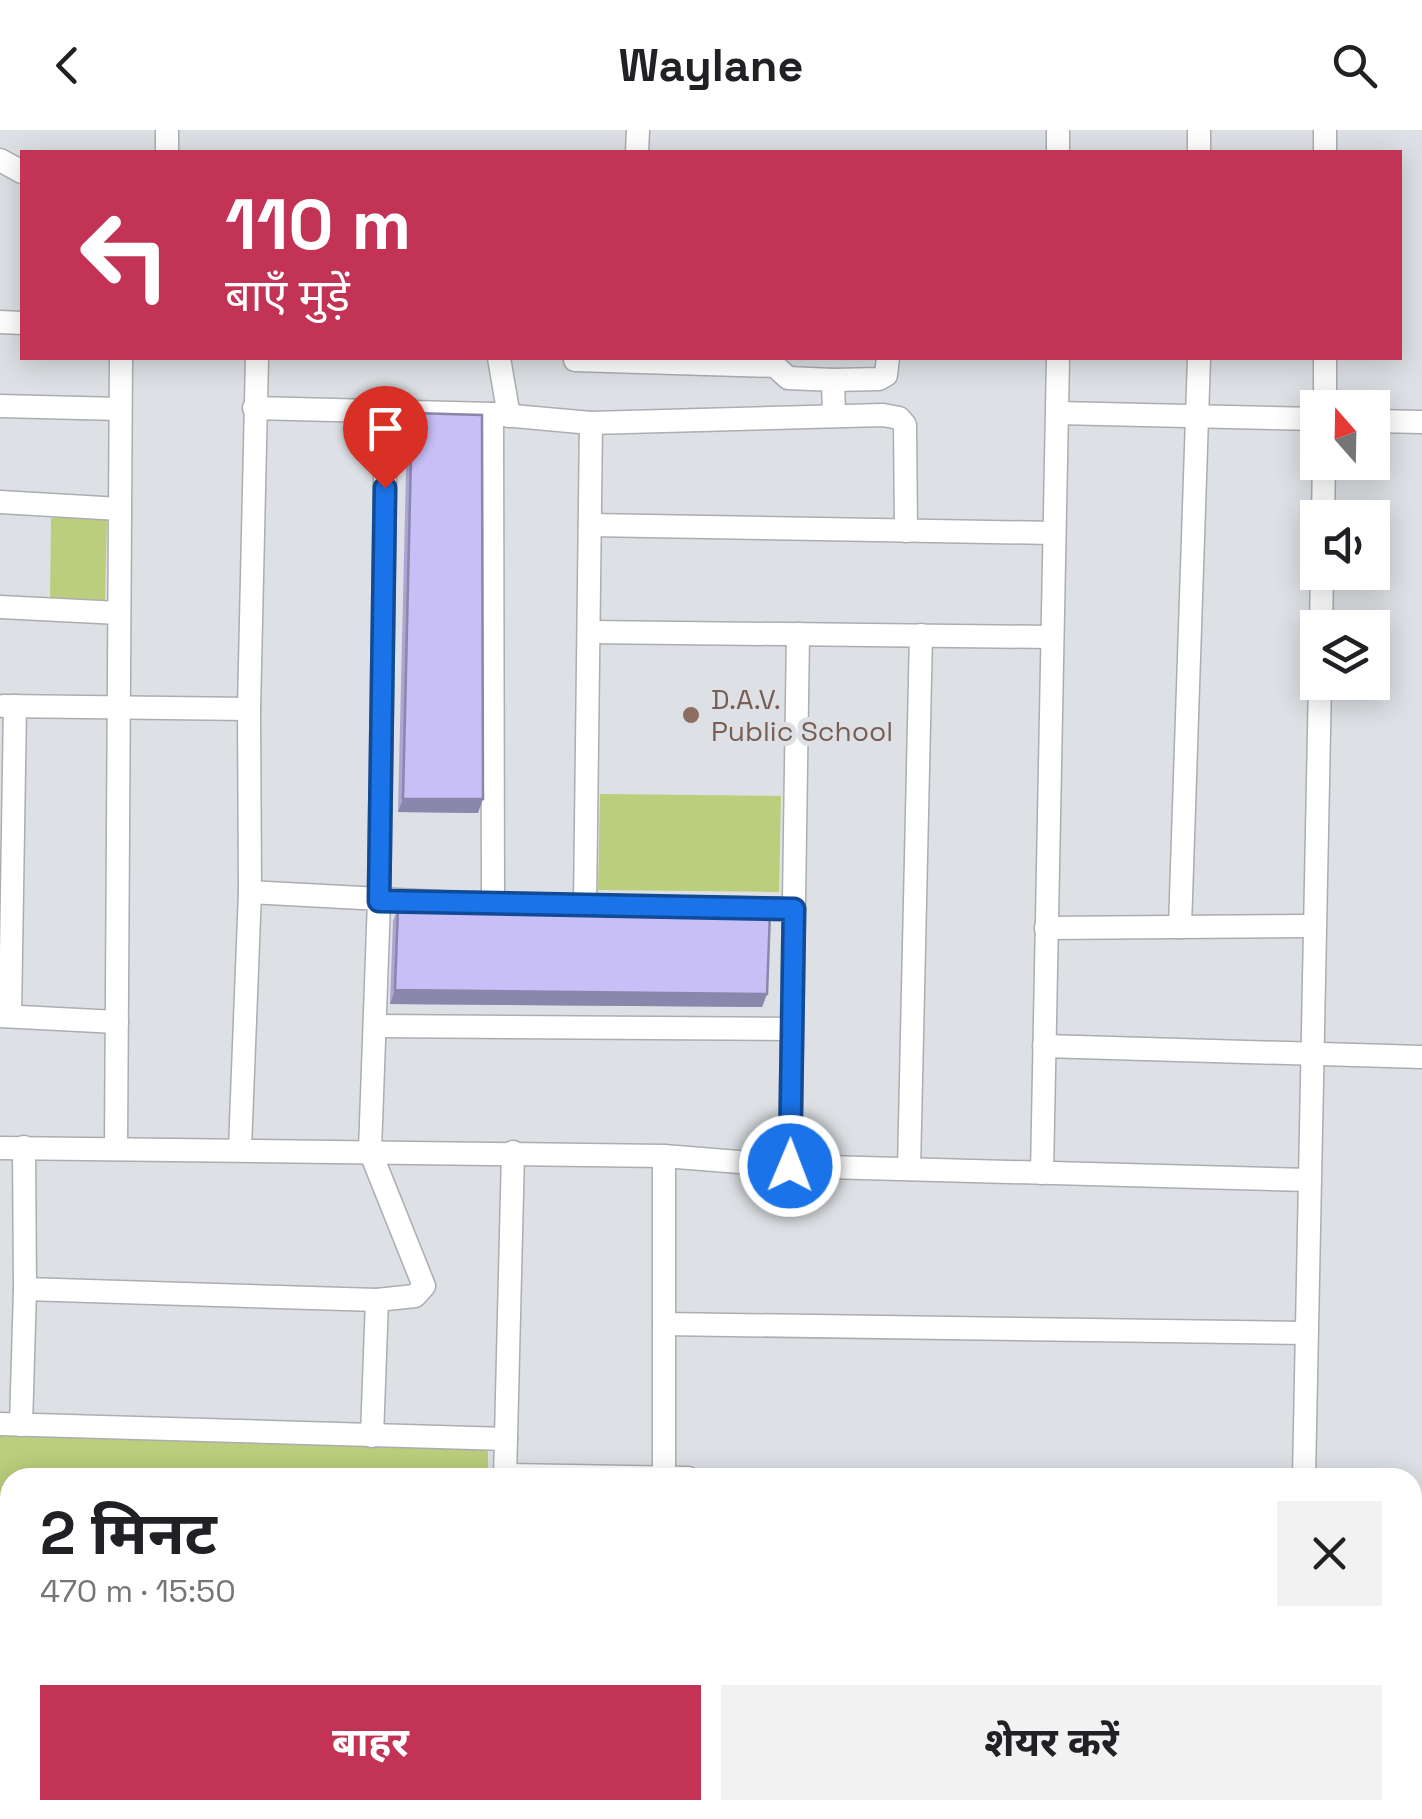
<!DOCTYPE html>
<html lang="hi">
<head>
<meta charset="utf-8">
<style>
	:root { --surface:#fff; --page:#f2f2f2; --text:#202124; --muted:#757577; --accent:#c33355 }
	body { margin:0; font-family:"Space Grotesk","Noto Sans Devanagari",sans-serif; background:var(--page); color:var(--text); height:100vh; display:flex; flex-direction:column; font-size:38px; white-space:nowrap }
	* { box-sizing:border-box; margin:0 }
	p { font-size:32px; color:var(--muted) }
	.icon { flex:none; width:55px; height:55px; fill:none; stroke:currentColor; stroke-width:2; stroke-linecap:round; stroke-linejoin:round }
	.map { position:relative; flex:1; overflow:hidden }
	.sheet { position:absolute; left:0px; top:1338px; width:1422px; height:352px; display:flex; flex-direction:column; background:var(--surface); border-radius:30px 30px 0 0; box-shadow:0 5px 25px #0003 }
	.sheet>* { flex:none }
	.guide { position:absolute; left:20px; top:20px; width:1382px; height:210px; border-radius:0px; box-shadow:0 5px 25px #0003; background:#c33355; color:#fff; overflow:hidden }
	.needle { width:65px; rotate:340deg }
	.controls { position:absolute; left:1300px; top:260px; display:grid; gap:20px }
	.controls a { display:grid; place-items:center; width:90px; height:90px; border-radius:0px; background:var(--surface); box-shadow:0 5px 25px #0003; font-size:50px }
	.pin { position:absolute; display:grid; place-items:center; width:85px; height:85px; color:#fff; margin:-102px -42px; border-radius:50% 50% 50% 0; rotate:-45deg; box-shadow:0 0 10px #0007 }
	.pin .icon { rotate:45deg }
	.me { position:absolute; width:110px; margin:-55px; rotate:1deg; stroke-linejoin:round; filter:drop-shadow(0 0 8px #0008) }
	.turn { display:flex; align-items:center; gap:35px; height:210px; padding:0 40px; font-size:45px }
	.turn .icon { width:130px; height:130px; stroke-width:2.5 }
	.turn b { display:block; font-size:70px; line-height:85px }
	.round { display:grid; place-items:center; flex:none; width:105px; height:105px; border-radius:0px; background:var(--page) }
	.head { display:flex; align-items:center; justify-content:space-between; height:170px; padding:0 40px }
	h1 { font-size:60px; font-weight:700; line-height:75px }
	.button { display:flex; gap:20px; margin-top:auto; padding:20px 40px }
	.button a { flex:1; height:115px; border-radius:0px; background:var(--accent); color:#fff; font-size:40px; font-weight:700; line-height:115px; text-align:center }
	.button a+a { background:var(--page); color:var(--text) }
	header { display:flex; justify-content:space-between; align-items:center; height:130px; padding:0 40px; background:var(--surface); font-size:45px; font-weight:700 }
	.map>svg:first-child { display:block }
	.green { fill:#bace7d }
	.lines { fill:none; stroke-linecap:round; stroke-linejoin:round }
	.minor-casing { stroke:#abadb1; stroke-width:25 }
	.minor { stroke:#fff; stroke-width:22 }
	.wall { fill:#aba4d4 }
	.shaded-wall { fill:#8b86ac }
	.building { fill:#c7bff6; stroke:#8b86ac; stroke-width:2.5 }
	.route-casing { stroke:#114b97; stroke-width:25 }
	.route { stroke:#1a73e8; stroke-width:18 }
	.education-dot { fill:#8d6e63; stroke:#dde0e4; stroke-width:4 }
	.labels { text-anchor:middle; stroke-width:10; stroke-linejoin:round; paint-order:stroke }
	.education-label { font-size:28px; fill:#785e54; stroke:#dde0e4; text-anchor:start }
</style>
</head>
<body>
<header><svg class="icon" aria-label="back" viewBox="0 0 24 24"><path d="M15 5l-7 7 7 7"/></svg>Waylane<svg class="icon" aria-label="search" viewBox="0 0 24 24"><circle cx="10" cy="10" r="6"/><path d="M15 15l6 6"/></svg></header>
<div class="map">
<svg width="1422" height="1689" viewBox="0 0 1422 1689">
	<rect width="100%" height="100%" fill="#dde0e4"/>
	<g class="green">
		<polygon points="51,388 107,388 105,471 50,469"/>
		<polygon points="600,664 781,666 779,762 598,760"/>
		<polygon points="0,1303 488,1316 488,1347 10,1348 10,1468 0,1470"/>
	</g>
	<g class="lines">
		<g class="minor-casing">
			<g id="minor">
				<polyline points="1325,0 1325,22"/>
				<polyline points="167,22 167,0"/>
				<polyline points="637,22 638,0"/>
				<polyline points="1058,22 1058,0"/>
				<polyline points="1199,22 1199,0"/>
				<polyline points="0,30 22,42"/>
				<polyline points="0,192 22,193"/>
				<polyline points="499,228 509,286"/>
				<polyline points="1325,228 1325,278"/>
				<polyline points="575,230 775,236 788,248 833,250 834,286"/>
				<polyline points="833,250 879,249 886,245 888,228"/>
				<polyline points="0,276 120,279"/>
				<polyline points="254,278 492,284 591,293 883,285 899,288 905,295 906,401"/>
				<polyline points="1058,283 1318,289"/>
				<polyline points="492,284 493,775"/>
				<polyline points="1372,291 1422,292"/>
				<polyline points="0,372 120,379"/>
				<polyline points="1323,388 1324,332"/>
				<polyline points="590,395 1053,403"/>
				<polyline points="0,477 119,483"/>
				<polyline points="1321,498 1322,442"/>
				<polyline points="589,502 1051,507"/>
				<polyline points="3,576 249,579"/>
				<polyline points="250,762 493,775 794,779"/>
				<polyline points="585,775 591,293"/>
				<polyline points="1180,797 1199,228"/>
				<polyline points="1046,798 1314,796"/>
				<polyline points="0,886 117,892"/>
				<polyline points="10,886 15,576"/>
				<polyline points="375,896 792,899"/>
				<polyline points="1044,916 1422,927"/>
				<polyline points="116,1017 121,228"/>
				<polyline points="0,1018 664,1026 790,1036 1308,1050"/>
				<polyline points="240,1018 250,762 249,579 257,228"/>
				<polyline points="790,1036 798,504"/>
				<polyline points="909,1039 921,505"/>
				<polyline points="1042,1043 1058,228"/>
				<polyline points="25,1159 377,1170 415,1166 424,1156 370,1021 379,771 386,282"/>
				<polyline points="664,1194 1306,1203"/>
				<polyline points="0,1294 506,1309"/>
				<polyline points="21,1295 25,1159 24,1017"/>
				<polyline points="372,1306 377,1170"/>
				<polyline points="505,1345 688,1348"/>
				<polyline points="664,1347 664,1026"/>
				<polyline points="505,1348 513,1022"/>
				<polyline points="1304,1348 1320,552"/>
				<polyline points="1412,1421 1422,1421"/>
				<polyline points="0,1486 10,1485"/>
				<polyline points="0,1508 10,1507"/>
				<polyline points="1412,1587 1422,1588"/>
				<polyline points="1412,1614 1422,1615"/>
				<polyline points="81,1680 84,1689"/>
				<polyline points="470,1680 470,1689"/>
				<polyline points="452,1689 452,1680"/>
				<polyline points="689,1689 690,1680"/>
				<polyline points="724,1689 724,1680"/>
			</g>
		</g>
		<use href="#minor" class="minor"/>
	</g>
	<g class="wall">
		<polygon points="412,283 478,683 398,682 407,297"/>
		<polygon points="398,777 767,864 762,877 390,874 393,791"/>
	</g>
	<g class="shaded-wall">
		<polygon points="403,669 483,669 478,683 398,682"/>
		<polygon points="395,860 767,864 762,877 390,874"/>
	</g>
	<g class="building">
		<polygon points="412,283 482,285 483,669 403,669"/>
		<polygon points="398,777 770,781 767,864 395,860"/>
	</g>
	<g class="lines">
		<g class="route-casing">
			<polyline id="route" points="385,358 379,771 794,779 790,1036"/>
		</g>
		<use href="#route" class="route"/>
	</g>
	<circle class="education-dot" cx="691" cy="585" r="10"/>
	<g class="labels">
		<g class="education-label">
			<text x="711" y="579">D.A.V.<tspan x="711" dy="32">Public School</tspan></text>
		</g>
	</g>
</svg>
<div class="controls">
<a><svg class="needle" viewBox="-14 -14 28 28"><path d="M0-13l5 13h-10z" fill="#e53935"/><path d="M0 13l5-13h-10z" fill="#757577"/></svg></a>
<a><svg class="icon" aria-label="sound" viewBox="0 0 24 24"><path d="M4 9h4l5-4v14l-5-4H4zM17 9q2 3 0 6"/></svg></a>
<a><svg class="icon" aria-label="layers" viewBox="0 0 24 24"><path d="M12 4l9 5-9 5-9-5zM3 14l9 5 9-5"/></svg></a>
</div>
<div class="pin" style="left:385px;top:358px;background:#d93025"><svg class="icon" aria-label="arrive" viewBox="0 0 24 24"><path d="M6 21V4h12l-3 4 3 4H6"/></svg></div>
<svg class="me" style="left:790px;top:1036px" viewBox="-20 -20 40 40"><circle r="17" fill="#1a73e8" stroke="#fff" stroke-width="3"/><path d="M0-11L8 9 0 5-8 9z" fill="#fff"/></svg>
<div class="guide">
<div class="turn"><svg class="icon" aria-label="left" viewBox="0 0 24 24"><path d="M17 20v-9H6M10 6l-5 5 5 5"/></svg><div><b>110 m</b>बाएँ मुड़ें</div></div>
</div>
<section class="sheet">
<div class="head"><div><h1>2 मिनट</h1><p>470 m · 15:50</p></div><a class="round"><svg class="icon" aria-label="close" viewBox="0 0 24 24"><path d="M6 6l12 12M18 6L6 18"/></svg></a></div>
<div class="button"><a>बाहर</a><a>शेयर करें</a></div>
</section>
</div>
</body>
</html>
